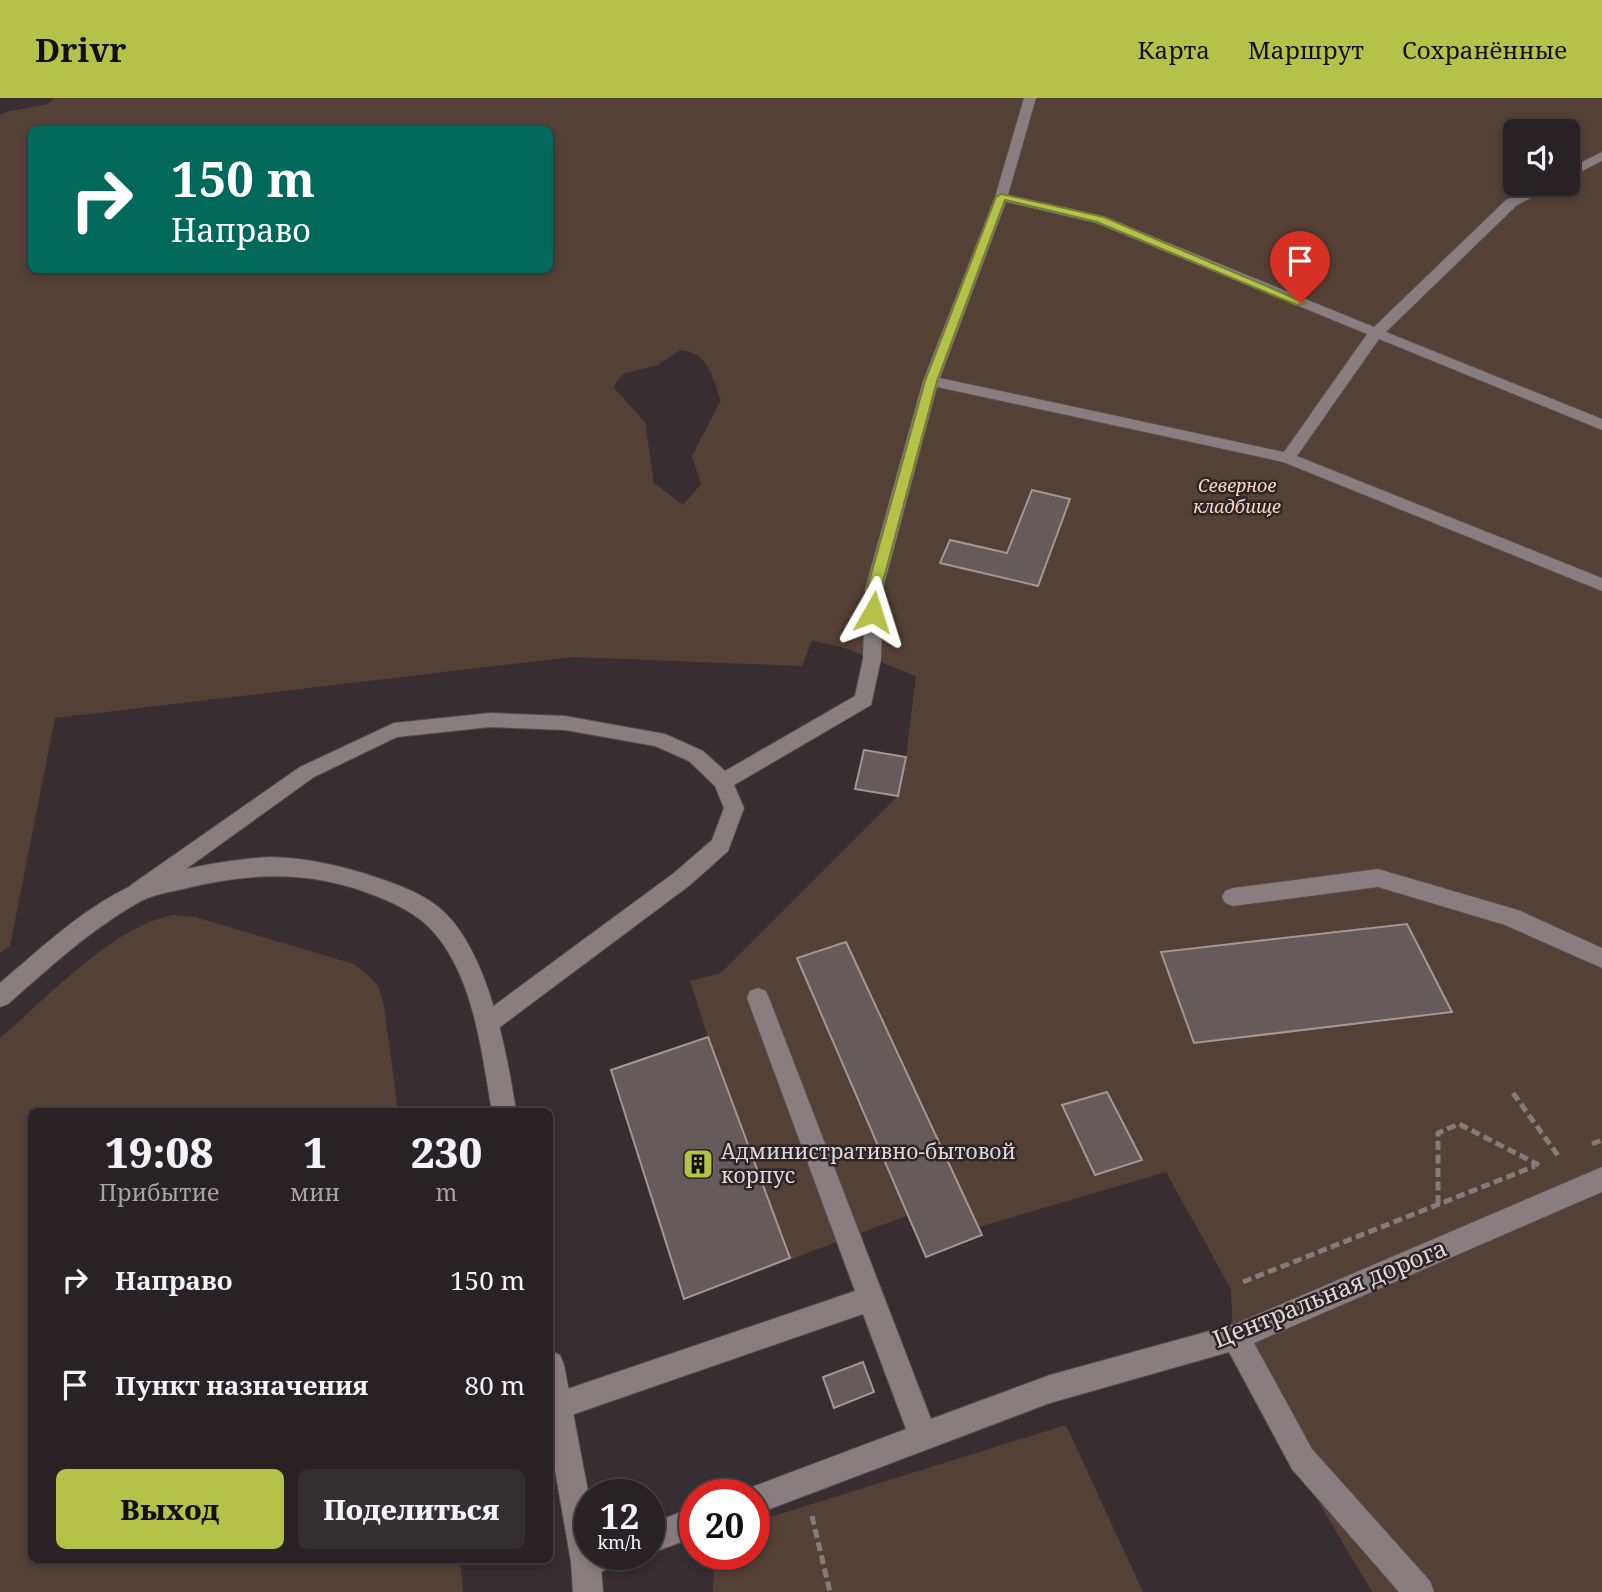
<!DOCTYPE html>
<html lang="ru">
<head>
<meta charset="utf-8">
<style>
	:root { --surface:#282224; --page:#342f31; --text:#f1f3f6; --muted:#a5a4a6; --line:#443f41; --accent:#b4c24a }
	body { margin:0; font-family:"Noto Serif",serif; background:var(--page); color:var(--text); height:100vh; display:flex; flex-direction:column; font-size:26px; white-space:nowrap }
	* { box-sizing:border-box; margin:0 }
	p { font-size:23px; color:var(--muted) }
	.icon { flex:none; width:38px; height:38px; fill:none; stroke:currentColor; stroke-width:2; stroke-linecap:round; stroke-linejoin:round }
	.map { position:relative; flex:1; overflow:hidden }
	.side { position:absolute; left:28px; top:1010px; width:525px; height:455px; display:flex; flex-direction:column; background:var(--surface); border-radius:10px; box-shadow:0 4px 10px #0003,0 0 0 2px var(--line) }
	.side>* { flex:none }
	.guide { position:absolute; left:28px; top:28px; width:525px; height:147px; border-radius:10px; box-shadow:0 4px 10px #0003,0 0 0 2px var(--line); background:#00695c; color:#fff; overflow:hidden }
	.buttons { position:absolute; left:1503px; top:21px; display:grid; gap:14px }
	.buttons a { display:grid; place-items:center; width:77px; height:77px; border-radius:10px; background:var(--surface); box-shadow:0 4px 10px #0003,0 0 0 2px var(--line); font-size:35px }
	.speed { position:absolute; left:574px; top:1381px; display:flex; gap:14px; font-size:35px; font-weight:700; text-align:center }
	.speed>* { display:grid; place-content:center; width:91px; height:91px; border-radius:50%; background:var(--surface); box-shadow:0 4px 10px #0003,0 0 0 2px var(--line); line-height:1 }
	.speed small { font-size:18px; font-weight:400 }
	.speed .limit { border:10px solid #d22; background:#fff; color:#111 }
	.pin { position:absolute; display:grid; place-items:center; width:60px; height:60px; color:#fff; margin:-72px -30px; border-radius:50% 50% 50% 0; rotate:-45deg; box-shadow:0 0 7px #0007 }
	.pin .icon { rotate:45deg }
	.me { position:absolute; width:77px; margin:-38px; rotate:6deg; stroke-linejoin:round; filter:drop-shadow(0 0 5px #0008) }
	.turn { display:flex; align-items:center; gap:24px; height:147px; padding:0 28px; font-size:32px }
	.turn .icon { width:91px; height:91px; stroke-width:2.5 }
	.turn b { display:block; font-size:49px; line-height:60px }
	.eta { display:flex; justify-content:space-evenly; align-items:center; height:119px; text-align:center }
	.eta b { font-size:42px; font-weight:800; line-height:49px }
	.primary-button { display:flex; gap:14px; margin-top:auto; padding:14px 28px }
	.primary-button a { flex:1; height:80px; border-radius:10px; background:var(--accent); color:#111; font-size:28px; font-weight:800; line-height:80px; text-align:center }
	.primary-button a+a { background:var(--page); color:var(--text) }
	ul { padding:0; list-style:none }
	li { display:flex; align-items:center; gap:21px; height:105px; padding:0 28px }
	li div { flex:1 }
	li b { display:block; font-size:26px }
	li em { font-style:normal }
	header { display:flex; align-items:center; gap:42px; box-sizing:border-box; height:98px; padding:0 35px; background:var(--accent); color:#111 }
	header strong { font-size:33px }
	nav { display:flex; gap:38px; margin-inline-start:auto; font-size:24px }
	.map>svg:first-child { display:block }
	.green { fill:#554036; fill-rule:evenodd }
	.building { fill:#655b5a; stroke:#a29796; stroke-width:2 }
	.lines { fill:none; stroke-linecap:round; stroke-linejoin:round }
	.lane-casing { stroke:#544d4e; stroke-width:2 }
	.street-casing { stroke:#544d4e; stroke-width:2 }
	.path { stroke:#837c7d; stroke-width:5; stroke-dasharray:9 4.5; stroke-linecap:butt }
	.lane { fill:#887e80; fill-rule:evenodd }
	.street { fill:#887e80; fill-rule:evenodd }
	.route { fill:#b4c24a; stroke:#757e30; stroke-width:2 }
	.labels { text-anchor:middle; stroke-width:5; stroke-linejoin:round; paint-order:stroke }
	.far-park-label { font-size:18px; font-style:italic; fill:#f9d3c0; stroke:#2c2426 }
	.poi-label { font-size:21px; fill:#dfd9da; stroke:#2c2426; text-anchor:start }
	.near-street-label { font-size:24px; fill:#dfd9da; stroke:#2c2426 }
</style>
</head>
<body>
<header>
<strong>Drivr</strong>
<nav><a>Карта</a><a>Маршрут</a><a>Сохранённые</a></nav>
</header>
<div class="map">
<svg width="1602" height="1494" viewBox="0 0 1602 1494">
	<rect width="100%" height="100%" fill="#362e30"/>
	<g class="green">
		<path d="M54,0H1602V1494H1372L1234,1262L1231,1191L1166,1074L979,1129L982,1137L926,1159L909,1117L684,1201L611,972L708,939L690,883L721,875L898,698L906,659L916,578L842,549L812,543L802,568L572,559L55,620L10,848L0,855V17L5,14L48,6ZM32,32H550V172H32ZM1516,33H1568V86H1516ZM680,252C709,254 711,278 721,302L692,358L701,386L683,407L654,385L645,324L613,289L623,276L658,267Z"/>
		<path d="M173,817L195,819L354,866L369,878L378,888L384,907L398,1013H32V1461H460L463,1494H0V940C46,901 113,828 173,817Z"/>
		<polygon points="1066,1327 1143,1494 713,1494 714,1463 717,1456 754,1456 754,1424"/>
	</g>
	<g class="building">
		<polygon points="1032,392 1070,401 1038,488 940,465 950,442 1007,455"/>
		<polygon points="864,652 906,659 898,698 855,691"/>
		<polygon points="1407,826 1452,914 1194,945 1161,854"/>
		<polygon points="846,844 982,1137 926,1159 797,860"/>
		<polygon points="708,939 790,1160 684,1201 611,972"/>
		<polygon points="1107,994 1142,1062 1095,1077 1062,1007"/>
		<polygon points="863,1264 874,1294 834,1310 823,1279"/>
	</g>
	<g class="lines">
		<g class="lane-casing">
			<g id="lane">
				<path d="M1024,0H1036L1008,97L1105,119L1374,229L1506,102L1540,86H1555L1516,108L1386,234L1602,321V332L1379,241L1297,358L1602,480V493L1283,364L937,289L883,491L881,561L871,607L734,687L744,710L728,753L690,787L496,932L488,935L480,932L476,925L480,918L674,775L712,742L724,710L715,688L689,663L655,648L565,632L490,629L397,639L314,679L147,799L139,802L131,799L128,793L131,787L300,669L394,625L490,615L565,618L665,636L703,653L725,673L855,598L863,561L865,491L923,283L995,99ZM1006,104L1096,125L1367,236L1284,354L940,280Z"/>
				<polygon points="1602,54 1602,63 1568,80 1568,71"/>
				<polygon points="1378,771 1518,812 1602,850 1602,870 1505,827 1378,789 1233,808 1225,805 1222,799 1225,793 1233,790"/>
				<polygon points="758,890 766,893 769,900 931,1321 1050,1277 1235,1226 1602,1069 1602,1094 1254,1245 1312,1351 1430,1483 1434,1494 1399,1494 1292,1371 1229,1254 1050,1305 754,1417 754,1396 742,1396 744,1392 906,1331 863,1216 557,1322 550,1319 550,1297 855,1193 747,900 750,893"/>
				<polygon points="695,1409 695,1439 649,1456 649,1426"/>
				<polygon points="590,1448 590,1456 623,1456 619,1467 586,1479 575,1475 571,1464 575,1453"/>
			</g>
		</g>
		<g class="street-casing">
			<g id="street">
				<path d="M270,759C307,760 340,767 375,779C396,786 419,794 437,808C487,846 507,954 516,1013H492C482,958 476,894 443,846C426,821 404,809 376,798C311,772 250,774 183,791C170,794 155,796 143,802C93,829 50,869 8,906L0,909V885C40,851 81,812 129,789C164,772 232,761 270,759Z"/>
				<polygon points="550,1253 560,1257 564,1267 590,1404 590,1456 600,1456 603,1494 573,1494 571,1464 550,1343"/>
			</g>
		</g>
		<g class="path">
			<polyline points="1513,995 1559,1059"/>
			<polyline points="1592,1046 1602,1042"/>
			<polyline points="1438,1106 1438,1035 1459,1026 1539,1067"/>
			<polyline points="1243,1184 1535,1068"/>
			<polyline points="812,1418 830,1494"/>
		</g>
		<use href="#lane" class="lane"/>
		<use href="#street" class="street"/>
	</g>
	<polygon class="route" points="1001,96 1104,119 1306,205 1297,207 1097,124 1005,102 937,283 881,491 880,514 873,519 869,518 867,491 925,283 996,99"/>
	<defs>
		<g id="building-square" transform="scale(1.575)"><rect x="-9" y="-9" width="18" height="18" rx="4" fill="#b4c24a" stroke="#2c2426"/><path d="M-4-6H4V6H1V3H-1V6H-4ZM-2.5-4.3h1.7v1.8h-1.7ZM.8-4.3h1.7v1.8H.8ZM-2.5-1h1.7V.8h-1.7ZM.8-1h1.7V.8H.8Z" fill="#111"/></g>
	</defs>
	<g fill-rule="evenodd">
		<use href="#building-square" x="698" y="1066"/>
	</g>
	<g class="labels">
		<g class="far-park-label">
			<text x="1237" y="394">Северное<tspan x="1237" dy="21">кладбище</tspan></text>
		</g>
		<g class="poi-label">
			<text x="721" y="1061">Административно-бытовой<tspan x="721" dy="24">корпус</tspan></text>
		</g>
		<g class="near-street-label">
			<text transform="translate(1330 1196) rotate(-22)" y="8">Центральная дорога</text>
		</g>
	</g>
</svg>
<div class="buttons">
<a><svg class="icon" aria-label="sound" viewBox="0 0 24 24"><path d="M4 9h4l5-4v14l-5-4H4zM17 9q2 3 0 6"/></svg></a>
</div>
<div class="speed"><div>12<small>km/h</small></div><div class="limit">20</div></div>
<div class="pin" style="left:1300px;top:205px;background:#d93025"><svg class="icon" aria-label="arrive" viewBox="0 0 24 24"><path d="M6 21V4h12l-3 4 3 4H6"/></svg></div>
<svg class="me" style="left:873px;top:514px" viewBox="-20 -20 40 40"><path d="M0-17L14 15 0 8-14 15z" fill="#b4c24a" stroke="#fff" stroke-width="4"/></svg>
<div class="guide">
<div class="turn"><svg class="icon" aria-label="right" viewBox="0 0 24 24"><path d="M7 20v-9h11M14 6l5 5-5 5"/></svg><div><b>150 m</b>Направо</div></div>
</div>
<section class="side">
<div class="eta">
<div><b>19:08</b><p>Прибытие</p></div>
<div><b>1</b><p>мин</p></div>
<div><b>230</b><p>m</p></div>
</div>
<ul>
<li><svg class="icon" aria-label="right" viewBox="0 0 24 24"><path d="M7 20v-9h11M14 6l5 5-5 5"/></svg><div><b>Направо</b></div><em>150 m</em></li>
<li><svg class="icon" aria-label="arrive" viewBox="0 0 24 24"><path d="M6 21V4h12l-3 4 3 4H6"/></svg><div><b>Пункт назначения</b></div><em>80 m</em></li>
</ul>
<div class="primary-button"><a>Выход</a><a>Поделиться</a></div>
</section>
</div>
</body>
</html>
